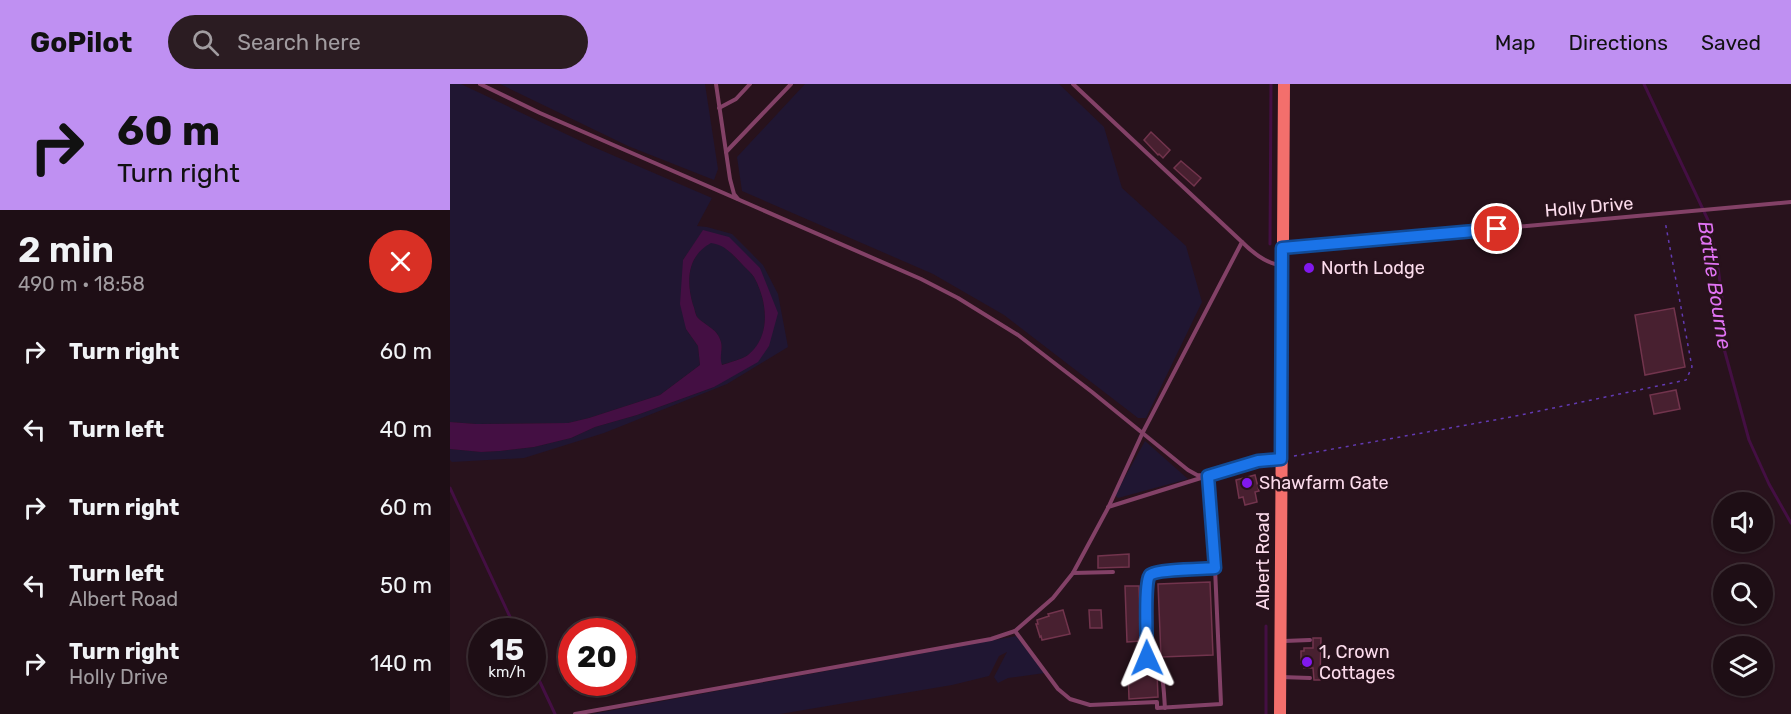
<!DOCTYPE html>
<html lang="en">
<head>
<meta charset="utf-8">
<style>
	:root { --surface:#1e0e15; --page:#2b1c22; --text:#f1f3f6; --muted:#a19ca0; --line:#3c2e34; --accent:#bf90f2 }
	body { margin:0; font-family:Rubik,sans-serif; background:var(--page); color:var(--text); height:100vh; display:flex; flex-direction:column; font-size:22px; white-space:nowrap }
	* { box-sizing:border-box; margin:0 }
	p { font-size:20px; color:var(--muted) }
	.icon { flex:none; width:33px; height:33px; fill:none; stroke:currentColor; stroke-width:2; stroke-linecap:round; stroke-linejoin:round }
	.map { position:relative; flex:1; overflow:hidden }
	.panel { display:flex; flex-direction:column; background:var(--surface); width:450px }
	.panel>* { flex:none }
	.guide { background:#bf90f2; color:#111; overflow:hidden }
	.fabs { position:absolute; left:1263px; top:408px; display:grid; gap:12px }
	.fabs a { display:grid; place-items:center; width:60px; height:60px; border-radius:50%; background:var(--surface); box-shadow:0 2px 4px #0004,0 0 0 2px var(--line); font-size:30px }
	.speed { position:absolute; left:18px; top:534px; display:flex; gap:12px; font-size:30px; font-weight:700; text-align:center }
	.speed>* { display:grid; place-content:center; width:78px; height:78px; border-radius:50%; background:var(--surface); box-shadow:0 2px 4px #0004,0 0 0 2px var(--line); line-height:1 }
	.speed small { font-size:15px; font-weight:400 }
	.speed .limit { border:9px solid #d22; background:#fff; color:#111 }
	.pin { position:absolute; display:grid; place-items:center; width:51px; height:51px; color:#fff; margin:-26px; border:3px solid #fff; border-radius:50%; box-shadow:0 2px 6px #0007 }
	.me { position:absolute; width:66px; margin:-33px; rotate:359deg; stroke-linejoin:round; filter:drop-shadow(0 0 4px #0008) }
	.turn { display:flex; align-items:center; gap:21px; height:126px; padding:0 18px; font-size:27px }
	.turn .icon { width:78px; height:78px; stroke-width:2.5 }
	.turn b { display:block; font-size:42px; line-height:51px }
	.round { display:grid; place-items:center; flex:none; width:63px; height:63px; border-radius:32px; background:var(--page) }
	.summary { display:flex; align-items:center; justify-content:space-between; height:102px; padding:0 18px }
	h1 { font-size:36px; font-weight:600; line-height:45px }
	ul { padding:0; list-style:none }
	li { display:flex; align-items:center; gap:18px; height:78px; padding:0 18px }
	li div { flex:1 }
	li b { display:block; font-size:22px }
	li em { font-style:normal }
	header { display:flex; align-items:center; gap:36px; box-sizing:border-box; height:84px; padding:0 30px; background:var(--accent); color:#111 }
	header strong { font-size:28px }
	nav { display:flex; gap:33px; margin-inline-start:auto; font-size:21px }
	.search { width:420px; height:54px; background:var(--page); display:flex; align-items:center; gap:15px; box-sizing:border-box; padding:0 21px; border-radius:33px; color:var(--muted); font-size:22px }
	main { display:flex; flex:1; min-height:0 }
	.map>svg:first-child { display:block }
	.green { fill:#201632 }
	.water { fill:#440f43; fill-rule:evenodd }
	.lines { fill:none; stroke-linecap:round; stroke-linejoin:round }
	.stream { stroke:#440f43; stroke-width:3 }
	.building { fill:#482030; stroke:#72344d; stroke-width:1.5 }
	.path { stroke:#623ab2; stroke-width:1.5; stroke-dasharray:3 4.5; stroke-linecap:butt }
	.lane { stroke:#834167; stroke-width:4 }
	.primary { stroke:#f36f6c; stroke-width:12 }
	.route-casing { stroke:#114b97; stroke-width:15 }
	.route { stroke:#1a73e8; stroke-width:10 }
	.poi-dot { fill:#8118ed; stroke:#28121c; stroke-width:2 }
	.labels { text-anchor:middle; stroke-width:5; stroke-linejoin:round; paint-order:stroke }
	.street-label { font-size:18px; fill:#fcdcec; stroke:#28121c }
	.poi-label { font-size:18px; fill:#fcdcec; stroke:#28121c; text-anchor:start }
	.water-label { font-size:20px; font-style:italic; fill:#e173f4; stroke:#28121c }
</style>
</head>
<body>
<header>
<strong>GoPilot</strong>
<div class="search"><svg class="icon" aria-label="search" viewBox="0 0 24 24"><circle cx="10" cy="10" r="6"/><path d="M15 15l6 6"/></svg>Search here</div>
<nav><a>Map</a><a>Directions</a><a>Saved</a></nav>
</header>
<main>
<section class="panel">
<div class="guide">
<div class="turn"><svg class="icon" aria-label="right" viewBox="0 0 24 24"><path d="M7 20v-9h11M14 6l5 5-5 5"/></svg><div><b>60 m</b>Turn right</div></div>
</div>
<div class="summary"><div><h1>2 min</h1><p>490 m · 18:58</p></div><a class="round" style="background:#d93025;color:#fff"><svg class="icon" aria-label="close" viewBox="0 0 24 24"><path d="M6 6l12 12M18 6L6 18"/></svg></a></div>
<ul>
<li><svg class="icon" aria-label="right" viewBox="0 0 24 24"><path d="M7 20v-9h11M14 6l5 5-5 5"/></svg><div><b>Turn right</b></div><em>60 m</em></li>
<li><svg class="icon" aria-label="left" viewBox="0 0 24 24"><path d="M17 20v-9H6M10 6l-5 5 5 5"/></svg><div><b>Turn left</b></div><em>40 m</em></li>
<li><svg class="icon" aria-label="right" viewBox="0 0 24 24"><path d="M7 20v-9h11M14 6l5 5-5 5"/></svg><div><b>Turn right</b></div><em>60 m</em></li>
<li><svg class="icon" aria-label="left" viewBox="0 0 24 24"><path d="M17 20v-9H6M10 6l-5 5 5 5"/></svg><div><b>Turn left</b><p>Albert Road</p></div><em>50 m</em></li>
<li><svg class="icon" aria-label="right" viewBox="0 0 24 24"><path d="M7 20v-9h11M14 6l5 5-5 5"/></svg><div><b>Turn right</b><p>Holly Drive</p></div><em>140 m</em></li>
</ul>
</section>
<div class="map">
<svg width="1341" height="630" viewBox="0 0 1341 630">
	<rect width="100%" height="100%" fill="#28121c"/>
	<g class="green">
		<polygon points="0,0 11,0 139,61 262,114 247,142 257,143 282,150 313,181 328,210 338,263 277,300 154,349 74,374 2,378 0,376 0,365 31,368 50,367 84,363 121,354 145,343 187,331 264,303 319,262 310,184 253,147 233,176 236,245 248,262 250,281 210,311 139,334 118,339 26,340 0,338"/>
		<polygon points="50,0 255,0 268,85 264,96 178,62"/>
		<polygon points="355,0 609,0 654,43 672,104 736,162 752,218 696,334 688,334 554,231 483,190 292,107 287,73"/>
		<path d="M261,158C274,160 279,167 288,176C293,181 300,187 304,193C317,216 322,253 298,271C291,276 280,278 271,281C269,273 273,265 271,258C268,245 256,242 248,234C245,231 245,225 243,221C236,197 237,172 261,158Z"/>
		<polygon points="695,357 738,395 668,414 665,411"/>
		<polygon points="566,552 595,589 558,594 548,599 544,593 557,568 549,572 539,592 502,601 330,630 142,630"/>
	</g>
	<path class="water" d="M253,146L279,153L310,184L328,229L319,262L308,278L264,303L187,331L145,343L121,354L84,363L50,367L31,368L0,365V338L26,340L118,339L139,334L210,311L250,281L248,262L236,245L230,220L233,176ZM261,159C275,161 281,169 291,179C295,184 301,188 304,193C317,216 322,252 298,271C291,276 280,278 272,281C269,273 273,266 271,258C268,245 256,242 248,234C245,231 245,225 243,221C236,197 237,172 261,159Z"/>
	<g class="lines">
		<g class="stream">
			<polyline points="1194,0 1258,136 1268,183 1272,214 1270,250 1299,356 1319,400 1341,439"/>
			<polyline points="820,160 821,0"/>
			<polyline points="0,404 67,548"/>
			<polyline points="82,581 105,630"/>
			<polyline points="816,630 816,542"/>
		</g>
	</g>
	<g class="building">
		<polygon points="701,48 720,66 713,74 709,70 708,71 694,56"/>
		<polygon points="731,77 751,94 744,102 724,84"/>
		<polygon points="1224,224 1235,283 1195,291 1185,231"/>
		<polygon points="1226,306 1230,325 1204,330 1200,311"/>
		<polygon points="805,391 809,407 805,408 807,418 795,421 793,413 789,414 786,396"/>
		<polygon points="679,470 679,483 648,484 648,472"/>
		<polygon points="760,498 763,571 711,573 708,500"/>
		<polygon points="675,502 689,502 691,557 677,558"/>
		<polygon points="613,526 620,550 592,556 591,552 590,553 586,540 588,540 587,536 599,532 598,530"/>
		<polygon points="639,526 651,526 652,544 640,544"/>
		<polygon points="863,554 871,554 870,596 864,596 863,584 854,584 854,580 851,580 851,567 854,567 854,564 863,564"/>
		<polygon points="703,584 707,588 708,613 679,615 678,585"/>
	</g>
	<g class="lines">
		<polyline class="path" points="844,372 1061,333 1236,296 1242,283 1215,137"/>
		<g class="lane">
			<polyline points="30,0 90,29 471,195 508,214 568,251 642,308 738,386 747,391 758,392"/>
			<polyline points="266,0 280,95 284,110 288,115"/>
			<polyline points="269,24 286,15 300,0"/>
			<polyline points="276,68 341,0"/>
			<path d="M792,158C802,168 817,180 831,181"/>
			<polyline points="834,164 1341,118"/>
			<polyline points="658,423 754,393"/>
			<polyline points="623,489 663,488"/>
			<polyline points="565,547 603,514 623,489 658,424 693,348 792,158 623,0"/>
			<polyline points="834,557 860,556"/>
			<polyline points="831,593 860,594"/>
			<path d="M715,624C714,614 714,591 709,584C706,580 701,578 697,574V495L701,490L705,488L765,484"/>
			<polyline points="125,630 541,555 565,547 608,605 620,615 640,621 707,618 707,624 771,620 765,484 758,392 808,377 828,375"/>
		</g>
		<polyline class="primary" points="830,630 834,0"/>
	</g>
	<g class="lines">
		<g class="route-casing">
			<path id="route" d="M697,574C697,562 694,496 700,491C707,485 754,485 765,484L758,392L808,377L831,375L832,164L1047,145"/>
		</g>
		<use href="#route" class="route"/>
	</g>
	<g class="poi-dot">
		<circle cx="859" cy="184" r="6"/>
		<circle cx="797" cy="399" r="6"/>
		<circle cx="857" cy="578" r="6"/>
	</g>
	<g class="labels">
		<g class="street-label">
			<text transform="translate(1139 123) rotate(-5)" y="6">Holly Drive</text>
			<text transform="translate(813 477) rotate(-90)" y="6">Albert Road</text>
		</g>
		<g class="poi-label">
			<text x="871" y="190">North Lodge</text>
			<text x="809" y="405">Shawfarm Gate</text>
			<text x="869" y="574">1, Crown<tspan x="869" dy="21">Cottages</tspan></text>
		</g>
		<g class="water-label">
			<text transform="translate(1265 201) rotate(81)" y="7">Battle Bourne</text>
		</g>
	</g>
</svg>
<div class="fabs">
<a><svg class="icon" aria-label="sound" viewBox="0 0 24 24"><path d="M4 9h4l5-4v14l-5-4H4zM17 9q2 3 0 6"/></svg></a>
<a><svg class="icon" aria-label="search" viewBox="0 0 24 24"><circle cx="10" cy="10" r="6"/><path d="M15 15l6 6"/></svg></a>
<a><svg class="icon" aria-label="layers" viewBox="0 0 24 24"><path d="M12 4l9 5-9 5-9-5zM3 14l9 5 9-5"/></svg></a>
</div>
<div class="speed"><div>15<small>km/h</small></div><div class="limit">20</div></div>
<div class="pin" style="left:1047px;top:145px;background:#d93025"><svg class="icon" aria-label="arrive" viewBox="0 0 24 24"><path d="M6 21V4h12l-3 4 3 4H6"/></svg></div>
<svg class="me" style="left:697px;top:574px" viewBox="-20 -20 40 40"><path d="M0-17L14 15 0 8-14 15z" fill="#1a73e8" stroke="#fff" stroke-width="4"/></svg>
</div>
</main>
</body>
</html>
